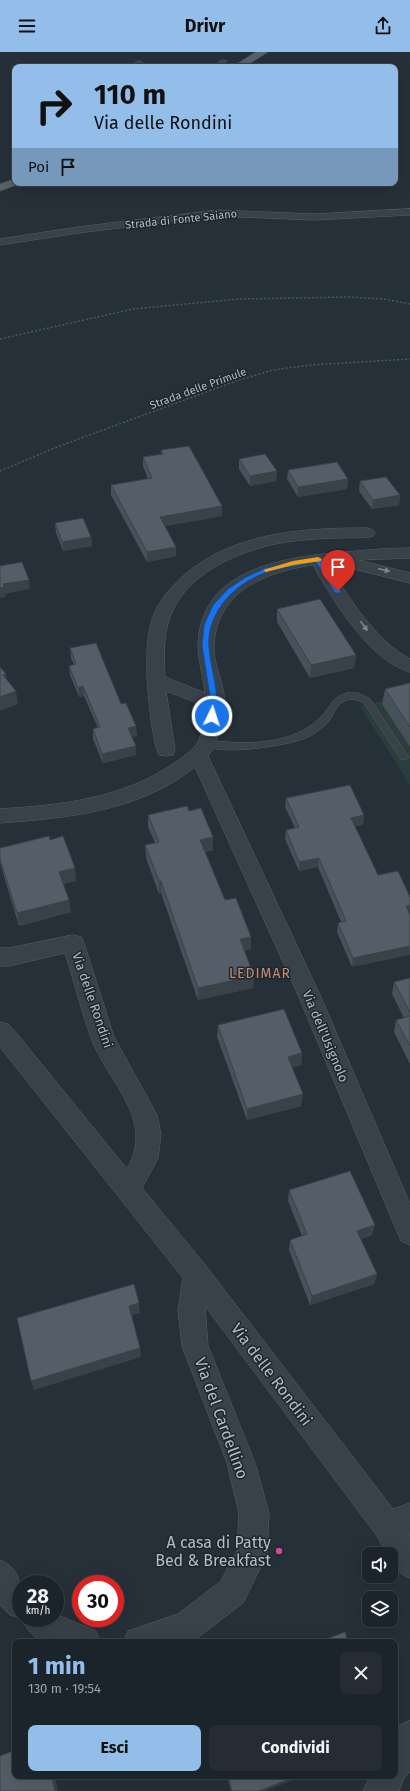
<!DOCTYPE html>
<html lang="it">
<head>
<meta charset="utf-8">
<style>
	:root { --surface:#1c242b; --page:#252c33; --text:#f1f3f6; --muted:#a0a4a9; --line:#3a4147; --accent:#94beea }
	body { margin:0; font-family:"Fira Sans",sans-serif; background:var(--page); color:var(--text); height:100vh; display:flex; flex-direction:column; font-size:15px; white-space:nowrap }
	* { box-sizing:border-box; margin:0 }
	p { font-size:13px; color:var(--muted) }
	.icon { flex:none; width:22px; height:22px; fill:none; stroke:currentColor; stroke-width:2; stroke-linecap:round; stroke-linejoin:round }
	.map { position:relative; flex:1; overflow:hidden }
	.panel { position:absolute; left:12px; top:1587px; width:386px; height:140px; display:flex; flex-direction:column; background:var(--surface); border-radius:8px; box-shadow:0 4px 16px #0002,0 0 0 1px var(--line) }
	.panel>* { flex:none }
	.banner { position:absolute; left:12px; top:12px; width:386px; height:122px; border-radius:8px; box-shadow:0 4px 16px #0002,0 0 0 1px var(--line); background:#94beea; color:#111; overflow:hidden }
	.buttons { position:absolute; left:362px; top:1495px; display:grid; gap:8px }
	.buttons a { display:grid; place-items:center; width:36px; height:36px; border-radius:8px; background:var(--surface); box-shadow:0 4px 16px #0002,0 0 0 1px var(--line); font-size:20px }
	.speed { position:absolute; left:12px; top:1523px; display:flex; gap:8px; font-size:20px; font-weight:700; text-align:center }
	.speed>* { display:grid; place-content:center; width:52px; height:52px; border-radius:50%; background:var(--surface); box-shadow:0 4px 16px #0002,0 0 0 1px var(--line); line-height:1 }
	.speed small { font-size:10px; font-weight:400 }
	.speed .limit { border:6px solid #d22; background:#fff; color:#111 }
	.pin { position:absolute; display:grid; place-items:center; width:34px; height:34px; color:#fff; margin:-41px -17px; border-radius:50% 50% 50% 0; rotate:-45deg; box-shadow:0 0 4px #0007 }
	.pin .icon { rotate:45deg }
	.me { position:absolute; width:44px; margin:-22px; rotate:4deg; stroke-linejoin:round; filter:drop-shadow(0 0 3px #0008) }
	.turn { display:flex; align-items:center; gap:14px; height:84px; padding:0 16px; font-size:18px }
	.turn .icon { width:52px; height:52px; stroke-width:2.5 }
	.turn b { display:block; font-size:28px; line-height:34px }
	.then { display:flex; align-items:center; height:38px; padding:0 16px; background:#0003; gap:8px; font-size:15px }
	.round { display:grid; place-items:center; flex:none; width:42px; height:42px; border-radius:8px; background:var(--page) }
	.overview { display:flex; align-items:center; justify-content:space-between; height:68px; padding:0 16px }
	h1 { font-size:24px; font-weight:700; line-height:30px; color:var(--accent) }
	.cta { display:flex; gap:8px; margin-top:auto; padding:8px 16px }
	.cta a { flex:1; height:46px; border-radius:8px; background:var(--accent); color:#111; font-size:16px; font-weight:700; line-height:46px; text-align:center }
	.cta a+a { background:var(--page); color:var(--text) }
	header { display:flex; justify-content:space-between; align-items:center; height:52px; padding:0 16px; background:var(--accent); color:#111; font-size:18px; font-weight:700 }
	.map>svg:first-child { display:block }
	.green { fill:#2b3e3c }
	.lines { fill:none; stroke-linecap:round; stroke-linejoin:round }
	.lane-casing { stroke:#575f67; stroke-width:1 }
	.street-casing { stroke:#575f67; stroke-width:1 }
	.primary-casing { stroke:#454d55; stroke-width:1 }
	.path { stroke:#495a5b; stroke-width:1.5; stroke-dasharray:2 2; stroke-linecap:butt }
	.lane { fill:#394149; fill-rule:evenodd }
	.street { fill:#394149; fill-rule:evenodd }
	.primary { fill:#576169; fill-rule:evenodd }
	.wall { fill:#475159 }
	.shaded-wall { fill:#3a4249 }
	.building { fill:#535e68; stroke:#3a4249 }
	.oneway { fill:#7d858d }
	.route { fill:#1a73e8; stroke:#114b97 }
	.slow { fill:#f59e0b }
	.hotel-dot { fill:#d1479c; stroke:#1e262e; stroke-width:1.5 }
	.labels { text-anchor:middle; stroke-width:3; stroke-linejoin:round; paint-order:stroke }
	.far-street-label { font-size:11px; fill:#b5bcc5; stroke:#1e262e }
	.street-label { font-size:13px; fill:#b5bcc5; stroke:#1e262e }
	.neighbourhood-label { font-size:14px; letter-spacing:1px; fill:#c68c6e; stroke:#1e262e }
	.near-street-label { font-size:16px; fill:#b5bcc5; stroke:#1e262e }
	.near-poi-label { font-size:16px; fill:#b5bcc5; stroke:#1e262e; text-anchor:end }
</style>
</head>
<body>
<header><svg class="icon" aria-label="menu" viewBox="0 0 24 24"><path d="M4 6h16M4 12h16M4 18h16"/></svg>Drivr<svg class="icon" aria-label="share" viewBox="0 0 24 24"><path d="M12 15V3M7 8l5-5 5 5M5 13v7h14v-7"/></svg></header>
<div class="map">
<svg width="410" height="1739" viewBox="0 0 410 1739">
	<rect width="100%" height="100%" fill="#263039"/>
	<polygon class="green" points="410,643 410,733 360,654"/>
	<g class="lines">
		<g class="lane-casing">
			<g id="lane">
				<polygon points="223,8 227,9 218,15 212,15"/>
				<path d="M347,641H358L370,647L407,703L409,705L407,707H401L364,651C356,647 349,645 341,651C336,655 333,663 329,669C325,674 318,679 312,683C297,693 213,706 202,691L207,688C244,693 293,694 321,665C331,655 331,645 347,641Z"/>
			</g>
		</g>
		<g class="street-casing">
			<g id="street">
				<polygon points="139,9 142,10 142,14 128,15"/>
				<polygon points="410,157 410,163 314,168 217,164 78,181 0,193 0,187 78,175 217,158 314,162"/>
				<path d="M367,476L373,478L375,481L373,484C363,487 352,485 342,486C326,486 310,487 294,489C248,494 184,519 169,568C163,586 164,606 165,625L205,641C202,614 193,597 202,569C219,512 297,504 346,500C368,498 389,496 410,496V506L358,508L410,521V531L342,514L341,510L328,511C347,544 376,589 410,607V620C369,609 333,548 313,513C265,520 213,540 214,599C215,614 222,628 224,643C225,652 222,661 221,670C218,683 217,693 208,704L320,943L410,1152V1193L401,1189L298,943L195,715C140,759 68,766 0,771V757C61,753 121,747 173,712C181,706 193,699 198,690C203,680 204,665 206,654L166,639L175,698L173,703L166,704L159,703C152,690 148,641 147,625C147,606 146,586 152,568C157,551 170,536 183,524C234,480 302,476 367,476Z"/>
				<path d="M73,883L81,885L84,891L114,985L157,1063L161,1083L158,1106L142,1136L206,1214L393,1457L410,1451V1481H408L410,1484V1526C399,1522 391,1514 391,1502H387L377,1484L205,1254L208,1294L255,1411L269,1461L267,1502L243,1551L197,1586L187,1590H124L128,1579L178,1562L221,1529L237,1499L239,1461L227,1411L182,1294L178,1258L183,1226L0,995V970L8,972L18,983L127,1117C156,1067 108,1031 91,986C81,958 74,929 65,901L9,914H0V896H9Z"/>
				<path d="M0,1508C25,1518 21,1543 21,1566H55V1562L96,1579L100,1590H45C33,1585 27,1578 22,1567L10,1563L0,1553Z"/>
				<polygon points="410,1669 410,1720 404,1726 399,1739 363,1739 370,1724 395,1724 395,1682 399,1674"/>
			</g>
		</g>
		<g class="primary-casing">
			<g id="primary">
				<polygon points="256,0 268,0 244,15 232,15"/>
				<polygon points="15,127 15,131 20,131 19,132 0,139 0,132"/>
			</g>
		</g>
		<g class="path">
			<polyline points="0,287 133,257 239,247 348,245 384,247 410,252"/>
			<polyline points="0,419 57,395 239,328 273,318 311,313 410,307"/>
		</g>
		<use href="#lane" class="lane"/>
		<use href="#street" class="street"/>
		<use href="#primary" class="primary"/>
	</g>
	<g class="wall">
		<polygon points="161,398 222,464 165,474 176,495 176,504 147,510 111,443 111,433 148,427 143,414 143,405 161,402"/>
		<polygon points="239,407 277,419 276,429 250,434 239,417"/>
		<polygon points="288,418 348,427 347,437 298,445 287,427"/>
		<polygon points="360,429 400,443 399,453 372,457 359,439"/>
		<polygon points="55,471 91,485 92,494 63,499 56,481"/>
		<polygon points="277,557 356,603 354,616 310,626 277,570"/>
		<polygon points="70,596 121,652 137,684 132,685 136,703 103,711 93,687 93,677 98,676 84,644 79,645 70,623 69,614 74,613 71,606"/>
		<polygon points="410,631 410,695 382,652 385,637"/>
		<polygon points="286,746 364,763 363,773 355,774 378,823 352,915 337,880 338,871 341,870 318,815 299,819 285,787 286,778 295,776 285,755"/>
		<polygon points="189,759 213,785 213,798 205,800 225,848 251,885 251,897 244,899 253,936 198,948 161,841 159,842 146,806 145,793 155,791 148,775 148,763"/>
		<polygon points="0,796 76,829 63,832 71,860 19,874 0,811"/>
		<polygon points="410,926 410,1012 394,980 396,968 404,966 392,942 394,930"/>
		<polygon points="218,973 302,1001 301,1013 292,1015 301,1054 247,1068 217,985"/>
		<polygon points="289,1138 372,1183 361,1187 377,1222 374,1232 310,1253 289,1198 290,1188 302,1184 288,1149"/>
		<polygon points="227,1724 297,1724 295,1727 264,1739 231,1739"/>
	</g>
	<g class="shaded-wall">
		<polygon points="277,419 276,429 250,434 250,424"/>
		<polygon points="348,427 347,437 298,445 298,435"/>
		<polygon points="400,443 399,453 372,457 373,448"/>
		<polygon points="222,454 222,464 160,475 160,465"/>
		<polygon points="91,485 92,494 63,499 62,490"/>
		<polygon points="176,495 176,504 147,510 147,500"/>
		<polygon points="29,528 30,537 5,542 6,545 0,546 0,536 3,532"/>
		<polygon points="356,603 354,616 310,626 311,613"/>
		<polygon points="6,622 8,635 3,623"/>
		<polygon points="83,634 84,644 79,645 78,636"/>
		<polygon points="16,639 18,652 0,659 0,645"/>
		<polygon points="136,674 137,684 129,686 128,676"/>
		<polygon points="136,694 136,703 103,711 102,702"/>
		<polygon points="364,763 363,773 350,775 351,766"/>
		<polygon points="213,785 213,798 200,801 200,788"/>
		<polygon points="319,806 318,815 299,819 299,810"/>
		<polygon points="75,816 76,829 61,833 59,820"/>
		<polygon points="159,829 161,829 161,841 159,842"/>
		<polygon points="69,848 71,860 19,874 17,861"/>
		<polygon points="406,854 410,854 410,862"/>
		<polygon points="251,885 251,897 239,900 240,887"/>
		<polygon points="410,894 410,903 352,915 353,906"/>
		<polygon points="254,924 253,936 198,948 198,936"/>
		<polygon points="302,1001 301,1013 287,1016 288,1005"/>
		<polygon points="303,1042 301,1054 247,1068 247,1057"/>
		<polygon points="375,1173 372,1183 355,1189 357,1179"/>
		<polygon points="377,1222 374,1232 310,1253 312,1244"/>
		<polygon points="139,1251 140,1261 130,1264 129,1254"/>
		<polygon points="140,1296 141,1305 34,1338 31,1329"/>
		<polygon points="52,1724 55,1724 58,1739 55,1739"/>
		<polygon points="297,1724 295,1727 264,1739 259,1739"/>
	</g>
	<g class="building">
		<polygon points="189,394 222,454 160,465 176,495 147,500 111,433 152,426 143,405 163,402 161,398"/>
		<polygon points="265,402 277,419 250,424 239,407"/>
		<polygon points="337,410 348,427 298,435 288,418"/>
		<polygon points="386,425 400,443 373,448 360,429"/>
		<polygon points="83,466 91,485 62,490 55,471"/>
		<polygon points="22,510 29,528 3,532 4,535 0,536 0,514"/>
		<polygon points="320,547 356,603 311,613 277,557"/>
		<polygon points="96,591 121,652 126,651 136,674 128,676 136,694 102,702 93,677 100,675 83,634 78,636 69,614 76,612 70,596"/>
		<polygon points="0,615 6,622 3,623 16,639 0,645"/>
		<polygon points="410,631 410,675 385,637"/>
		<polygon points="350,733 364,763 351,766 378,823 398,819 410,845 410,854 406,854 410,863 410,894 353,906 338,871 346,869 319,806 299,810 286,778 299,775 286,746"/>
		<polygon points="187,754 189,759 201,756 213,785 200,788 225,848 236,846 251,885 240,887 254,924 198,936 161,829 159,829 145,793 159,790 148,763"/>
		<polygon points="49,784 50,788 63,784 75,816 59,820 69,848 17,861 0,807 0,796"/>
		<polygon points="410,926 410,960 394,930"/>
		<polygon points="284,957 302,1001 288,1005 303,1042 247,1057 218,973"/>
		<polygon points="410,964 410,994 396,968"/>
		<polygon points="350,1119 375,1173 357,1179 377,1222 312,1244 290,1188 307,1182 289,1138"/>
		<polygon points="134,1232 139,1251 129,1254 140,1296 31,1329 17,1266"/>
		<polygon points="345,1580 348,1590 318,1590"/>
		<polygon points="15,1698 15,1724 52,1724 55,1739 0,1739 0,1704"/>
		<polygon points="228,1724 297,1724 259,1739 232,1739"/>
	</g>
	<defs><path id="oneway-solid" d="M-6-.8H1V-3.2L6.5 0L1 3.2V.8H-6Z"/></defs>
	<g class="oneway">
		<use href="#oneway-solid" transform="translate(384 518) rotate(13)"/>
		<use href="#oneway-solid" transform="translate(364 574) rotate(54)"/>
	</g>
	<path class="route" d="M318,505L321,507L341,539L340,541H335L316,510C301,513 286,515 271,519C238,528 206,559 209,595C211,619 220,641 216,664L212,667L210,666L211,651L202,594L204,573L213,553L228,537L246,525L266,516Z"/>
	<polygon class="slow" points="318,505 322,507 321,509 293,513 266,520 263,518 293,509"/>
	<circle class="hotel-dot" cx="279" cy="1499" r="4"/>
	<g class="labels">
		<g class="far-street-label">
			<text transform="translate(181 167) rotate(-6)" y="4">Strada di Fonte Saiano</text>
			<text transform="translate(198 336) rotate(-20)" y="4">Strada delle Primule</text>
		</g>
		<g class="street-label">
			<text transform="translate(93 948) rotate(71)" y="5">Via delle Rondini</text>
			<text transform="translate(326 984) rotate(67)" y="5">Via dell'Usignolo</text>
		</g>
		<g class="neighbourhood-label">
			<text x="260" y="926">LEDIMAR</text>
		</g>
		<g class="near-street-label">
			<text transform="translate(272 1322) rotate(53)" y="6">Via delle Rondini</text>
			<text transform="translate(222 1366) rotate(70)" y="6">Via del Cardellino</text>
		</g>
		<g class="near-poi-label">
			<text x="271" y="1496">A casa di Patty<tspan x="271" dy="18">Bed &amp; Breakfast</tspan></text>
		</g>
	</g>
</svg>
<div class="buttons">
<a><svg class="icon" aria-label="sound" viewBox="0 0 24 24"><path d="M4 9h4l5-4v14l-5-4H4zM17 9q2 3 0 6"/></svg></a>
<a><svg class="icon" aria-label="layers" viewBox="0 0 24 24"><path d="M12 4l9 5-9 5-9-5zM3 14l9 5 9-5"/></svg></a>
</div>
<div class="speed"><div>28<small>km/h</small></div><div class="limit">30</div></div>
<div class="pin" style="left:338px;top:539px;background:#d93025"><svg class="icon" aria-label="arrive" viewBox="0 0 24 24"><path d="M6 21V4h12l-3 4 3 4H6"/></svg></div>
<svg class="me" style="left:212px;top:664px" viewBox="-20 -20 40 40"><circle r="17" fill="#1a73e8" stroke="#fff" stroke-width="3"/><path d="M0-11L8 9 0 5-8 9z" fill="#fff"/></svg>
<div class="banner">
<div class="turn"><svg class="icon" aria-label="right" viewBox="0 0 24 24"><path d="M7 20v-9h11M14 6l5 5-5 5"/></svg><div><b>110 m</b>Via delle Rondini</div></div>
<div class="then">Poi<svg class="icon" aria-label="arrive" viewBox="0 0 24 24"><path d="M6 21V4h12l-3 4 3 4H6"/></svg></div>
</div>
<section class="panel">
<div class="overview"><div><h1>1 min</h1><p>130 m · 19:54</p></div><a class="round"><svg class="icon" aria-label="close" viewBox="0 0 24 24"><path d="M6 6l12 12M18 6L6 18"/></svg></a></div>
<div class="cta"><a>Esci</a><a>Condividi</a></div>
</section>
</div>
</body>
</html>
